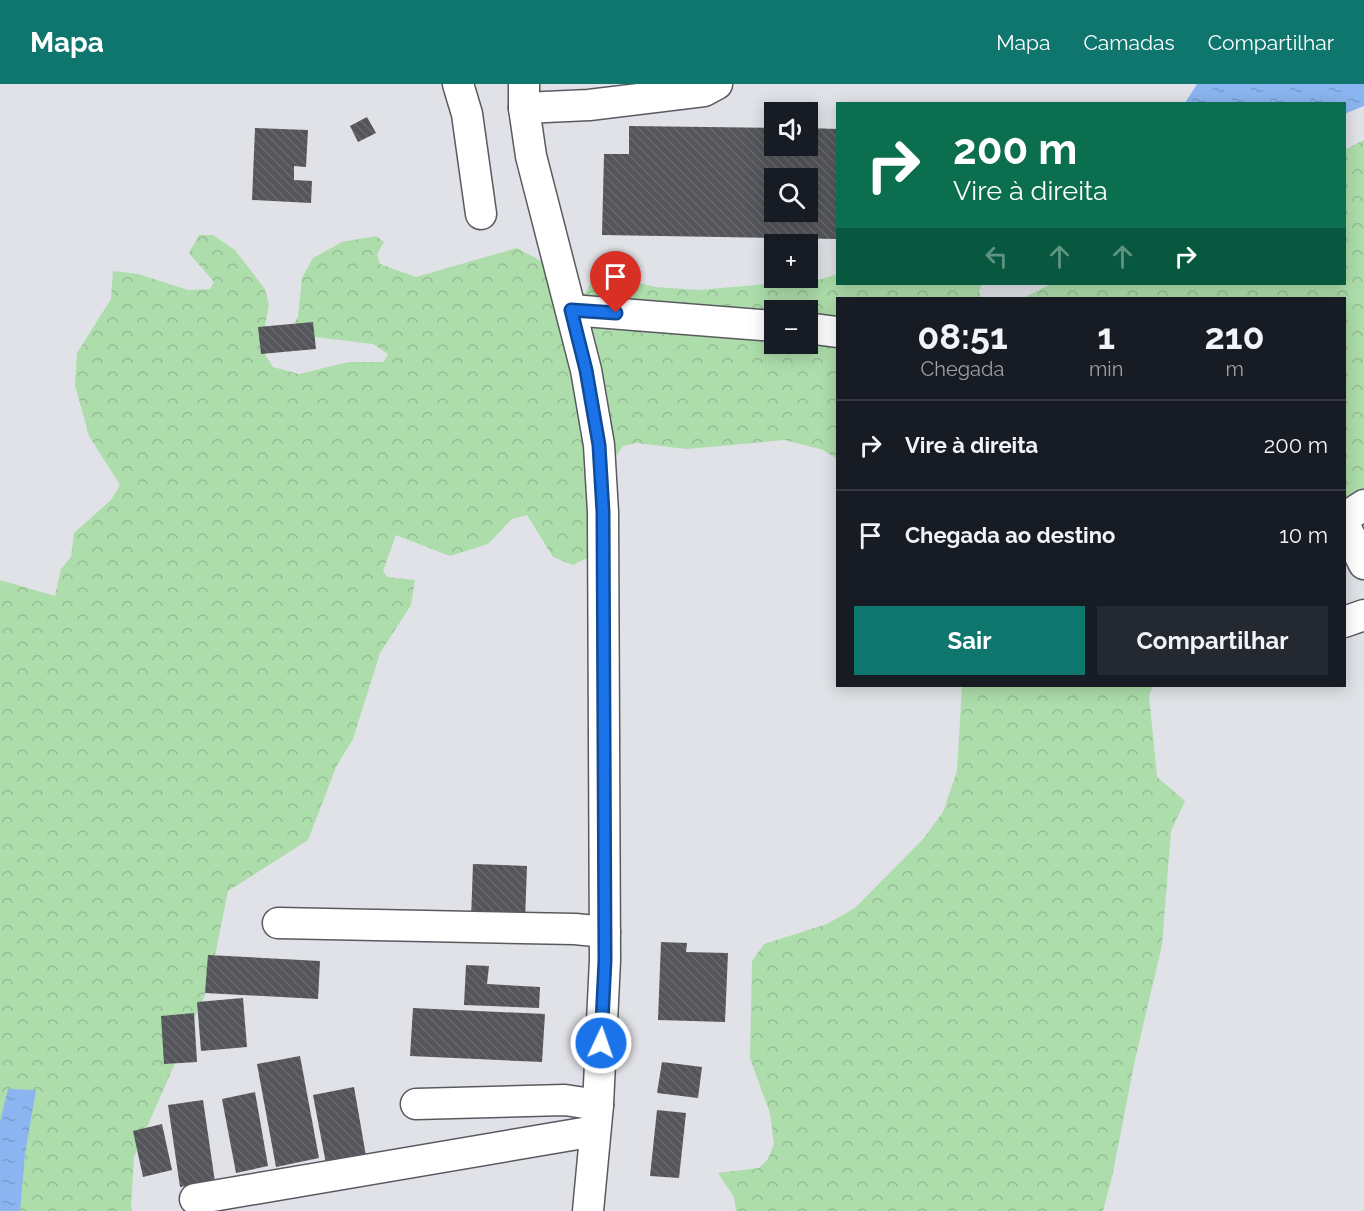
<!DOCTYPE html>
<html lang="pt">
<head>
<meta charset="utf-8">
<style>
	:root { --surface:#171b24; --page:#242831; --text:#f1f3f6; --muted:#9ea1a6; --line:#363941; --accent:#0f766e }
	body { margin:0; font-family:Raleway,sans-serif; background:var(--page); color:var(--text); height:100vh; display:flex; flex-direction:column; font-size:22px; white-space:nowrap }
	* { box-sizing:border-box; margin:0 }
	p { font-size:20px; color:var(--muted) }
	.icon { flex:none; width:33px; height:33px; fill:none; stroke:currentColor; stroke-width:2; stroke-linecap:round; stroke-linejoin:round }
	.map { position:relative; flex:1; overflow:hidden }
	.drawer { position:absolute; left:836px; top:213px; width:510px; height:390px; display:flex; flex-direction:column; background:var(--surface); border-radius:0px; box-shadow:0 3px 15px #0003 }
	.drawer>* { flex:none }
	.guide { position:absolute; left:836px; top:18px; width:510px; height:183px; border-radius:0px; box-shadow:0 3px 15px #0003; background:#0b6e4f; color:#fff; overflow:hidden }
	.fabs { position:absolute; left:764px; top:18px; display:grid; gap:12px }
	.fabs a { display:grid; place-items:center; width:54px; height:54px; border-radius:0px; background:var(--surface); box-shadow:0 3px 15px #0003; font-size:30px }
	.pin { position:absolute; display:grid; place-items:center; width:51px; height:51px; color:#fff; margin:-62px -26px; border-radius:50% 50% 50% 0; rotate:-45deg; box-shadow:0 0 6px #0007 }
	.pin .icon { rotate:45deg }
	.me { position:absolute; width:66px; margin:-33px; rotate:3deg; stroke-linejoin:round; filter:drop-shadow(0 0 4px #0008) }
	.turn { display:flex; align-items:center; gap:21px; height:126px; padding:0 18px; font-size:27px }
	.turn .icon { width:78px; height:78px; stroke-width:2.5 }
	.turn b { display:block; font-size:42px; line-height:51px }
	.lanes { display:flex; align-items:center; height:57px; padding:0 18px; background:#0003; justify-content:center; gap:30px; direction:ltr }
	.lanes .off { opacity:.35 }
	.eta { display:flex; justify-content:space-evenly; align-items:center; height:102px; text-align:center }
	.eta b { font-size:36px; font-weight:700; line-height:42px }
	.action { display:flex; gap:12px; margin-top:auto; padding:12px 18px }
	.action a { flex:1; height:69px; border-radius:0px; background:var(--accent); color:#fff; font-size:24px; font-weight:700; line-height:69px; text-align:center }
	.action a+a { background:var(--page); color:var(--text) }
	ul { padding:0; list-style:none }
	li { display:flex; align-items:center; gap:18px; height:90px; padding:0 18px; border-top:2px solid var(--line) }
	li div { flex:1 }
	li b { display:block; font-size:22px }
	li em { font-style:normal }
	header { display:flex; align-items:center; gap:36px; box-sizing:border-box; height:84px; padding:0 30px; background:var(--accent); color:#fff }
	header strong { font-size:28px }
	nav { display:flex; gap:33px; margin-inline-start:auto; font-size:21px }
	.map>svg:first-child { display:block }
	.forest { fill:url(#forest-crowns); fill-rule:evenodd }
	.water { fill:url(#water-ripples) }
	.building { fill:url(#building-back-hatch); fill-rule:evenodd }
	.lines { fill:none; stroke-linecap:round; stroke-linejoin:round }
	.minor-casing { stroke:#595a5f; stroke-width:33 }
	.minor { stroke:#fff; stroke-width:30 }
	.route-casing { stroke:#114b97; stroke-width:15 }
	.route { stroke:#1a73e8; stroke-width:10 }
</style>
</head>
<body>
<header>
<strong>Mapa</strong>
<nav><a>Mapa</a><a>Camadas</a><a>Compartilhar</a></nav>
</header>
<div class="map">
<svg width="1364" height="1127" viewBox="0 0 1364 1127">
	<defs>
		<pattern id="forest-crowns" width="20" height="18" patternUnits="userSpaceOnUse" patternTransform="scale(1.5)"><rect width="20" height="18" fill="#adddab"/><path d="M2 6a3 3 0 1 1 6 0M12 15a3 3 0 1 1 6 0" fill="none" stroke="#94bd93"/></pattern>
		<pattern id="water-ripples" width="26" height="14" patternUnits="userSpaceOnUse" patternTransform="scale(1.5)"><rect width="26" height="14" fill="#8bb5f1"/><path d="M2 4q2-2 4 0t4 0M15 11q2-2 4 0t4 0" fill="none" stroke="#779bce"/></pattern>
		<pattern id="building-back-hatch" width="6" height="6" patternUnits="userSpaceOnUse" patternTransform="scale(1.5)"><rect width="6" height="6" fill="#54555a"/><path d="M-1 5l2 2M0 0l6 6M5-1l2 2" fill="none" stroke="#69696d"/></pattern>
	</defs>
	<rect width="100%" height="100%" fill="#e0e2e7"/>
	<g class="forest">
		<polygon points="1364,56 1364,425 1344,450 1344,214 1023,214 1051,200 1344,200 1344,66"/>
		<path d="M199,151H213L235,166L265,205L269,221L261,264L273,283L299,290L349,278H384L388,270L373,260L290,250L298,232L302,194L313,174L342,158L376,152L384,158L377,170L380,180L416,193L517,164L543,178L572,210L585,209L592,197L590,187L655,203L699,206L822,195L837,190V200H982L979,208L982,214H837V375L823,366L785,356L687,365L636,359L623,362L614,375L589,473L573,481L553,473L527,431L512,435L488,460L450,472L396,451L383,487L387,493L415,496L411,521L380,569L353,655L337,681L308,756L228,807L209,901L134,1073L131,1121L132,1127H0V496L55,512L61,485L71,473L74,449L111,416L120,401L89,352L75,301L77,269L111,215L113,187L138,190L188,206L210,205L214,198L189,169ZM774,226H807V260H774Z"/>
		<polygon points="962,602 1153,602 1149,611 1157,693 1185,717 1171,747 1162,861 1135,976 1112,1093 1103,1127 736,1127 734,1113 718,1089 759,1084 768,1075 774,1060 770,1029 750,974 752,877 764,860 827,840 855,824 924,754 943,728 957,687"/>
	</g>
	<g class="water">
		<polygon points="1197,0 1364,0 1364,22 1344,30 1344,20 1185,19"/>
		<polygon points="8,1005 36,1006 25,1070 20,1127 0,1127 0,1038"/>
	</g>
	<g class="building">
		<polygon points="367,33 376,49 358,58 350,42"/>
		<path d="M629,42L774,44V62H807V44L837,45V155L602,151L604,70H629ZM774,94H807V128H774Z"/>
		<polygon points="255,44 308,46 306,83 294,82 294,96 312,97 311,119 252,116"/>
		<polygon points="313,238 316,265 261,270 258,243"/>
		<polygon points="473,780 527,782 525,837 471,835"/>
		<polygon points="661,858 687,859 686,868 728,869 725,938 658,936"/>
		<polygon points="208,871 320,877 318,915 205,909"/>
		<polygon points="466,881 489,882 487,900 540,903 539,924 464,921"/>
		<polygon points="243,914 247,963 201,967 197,918"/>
		<polygon points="413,924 545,930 542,978 410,972"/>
		<polygon points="194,929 197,978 164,980 161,932"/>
		<polygon points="300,972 319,1074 276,1083 257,980"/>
		<polygon points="662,978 702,983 698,1014 657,1009"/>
		<polygon points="354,1003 366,1072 326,1080 313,1011"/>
		<polygon points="255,1008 268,1082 236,1089 222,1015"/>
		<polygon points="203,1016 215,1098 180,1103 168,1021"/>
		<polygon points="657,1026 686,1029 679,1094 650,1092"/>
		<polygon points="162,1040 172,1086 143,1093 133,1047"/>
	</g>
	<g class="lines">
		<g class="minor-casing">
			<g id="minor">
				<polyline points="458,0 467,30 481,130"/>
				<polyline points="524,0 524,24 531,72 586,286 599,361 603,428 605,876 598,1021 588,1127"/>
				<polyline points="524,24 589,21 704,7 717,0"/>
				<polyline points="571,226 774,242"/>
				<polyline points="807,244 837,248"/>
				<polyline points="1344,434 1364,421"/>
				<polyline points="1344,440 1364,480"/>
				<polyline points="1344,538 1364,531"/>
				<polyline points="278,839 575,845 605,848"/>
				<polyline points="416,1020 565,1016 598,1021"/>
				<polyline points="195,1115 595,1047"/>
			</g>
		</g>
		<use href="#minor" class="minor"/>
	</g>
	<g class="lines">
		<g class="route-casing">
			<polyline id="route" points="601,959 605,876 603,428 599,361 586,286 571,226 616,229"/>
		</g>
		<use href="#route" class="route"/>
	</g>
</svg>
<div class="fabs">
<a><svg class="icon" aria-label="sound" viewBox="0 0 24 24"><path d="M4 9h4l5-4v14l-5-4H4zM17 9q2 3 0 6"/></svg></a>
<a><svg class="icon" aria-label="search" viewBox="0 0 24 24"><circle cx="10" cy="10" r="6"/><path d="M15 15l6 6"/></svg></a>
<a>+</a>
<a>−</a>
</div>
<div class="pin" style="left:616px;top:229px;background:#d93025"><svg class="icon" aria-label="arrive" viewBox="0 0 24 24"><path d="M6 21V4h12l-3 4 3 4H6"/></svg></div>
<svg class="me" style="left:601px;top:959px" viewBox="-20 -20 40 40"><circle r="17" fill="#1a73e8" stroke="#fff" stroke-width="3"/><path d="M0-11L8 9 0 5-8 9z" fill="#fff"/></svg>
<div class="guide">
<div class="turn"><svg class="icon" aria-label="right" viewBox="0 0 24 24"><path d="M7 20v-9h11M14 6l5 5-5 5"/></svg><div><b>200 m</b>Vire à direita</div></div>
<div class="lanes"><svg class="icon off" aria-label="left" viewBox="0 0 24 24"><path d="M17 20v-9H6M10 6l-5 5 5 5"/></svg><svg class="icon off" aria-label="ahead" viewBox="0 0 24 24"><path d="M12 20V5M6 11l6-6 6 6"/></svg><svg class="icon off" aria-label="ahead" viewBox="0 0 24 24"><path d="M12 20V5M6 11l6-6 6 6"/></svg><svg class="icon" aria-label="right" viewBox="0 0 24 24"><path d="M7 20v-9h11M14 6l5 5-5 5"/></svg></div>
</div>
<section class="drawer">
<div class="eta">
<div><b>08:51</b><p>Chegada</p></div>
<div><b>1</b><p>min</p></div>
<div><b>210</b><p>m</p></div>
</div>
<ul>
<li><svg class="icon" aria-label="right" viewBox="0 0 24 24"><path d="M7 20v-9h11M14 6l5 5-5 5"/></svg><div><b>Vire à direita</b></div><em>200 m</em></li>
<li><svg class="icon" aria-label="arrive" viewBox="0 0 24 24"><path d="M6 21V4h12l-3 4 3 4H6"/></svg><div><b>Chegada ao destino</b></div><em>10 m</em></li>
</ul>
<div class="action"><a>Sair</a><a>Compartilhar</a></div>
</section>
</div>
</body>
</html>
